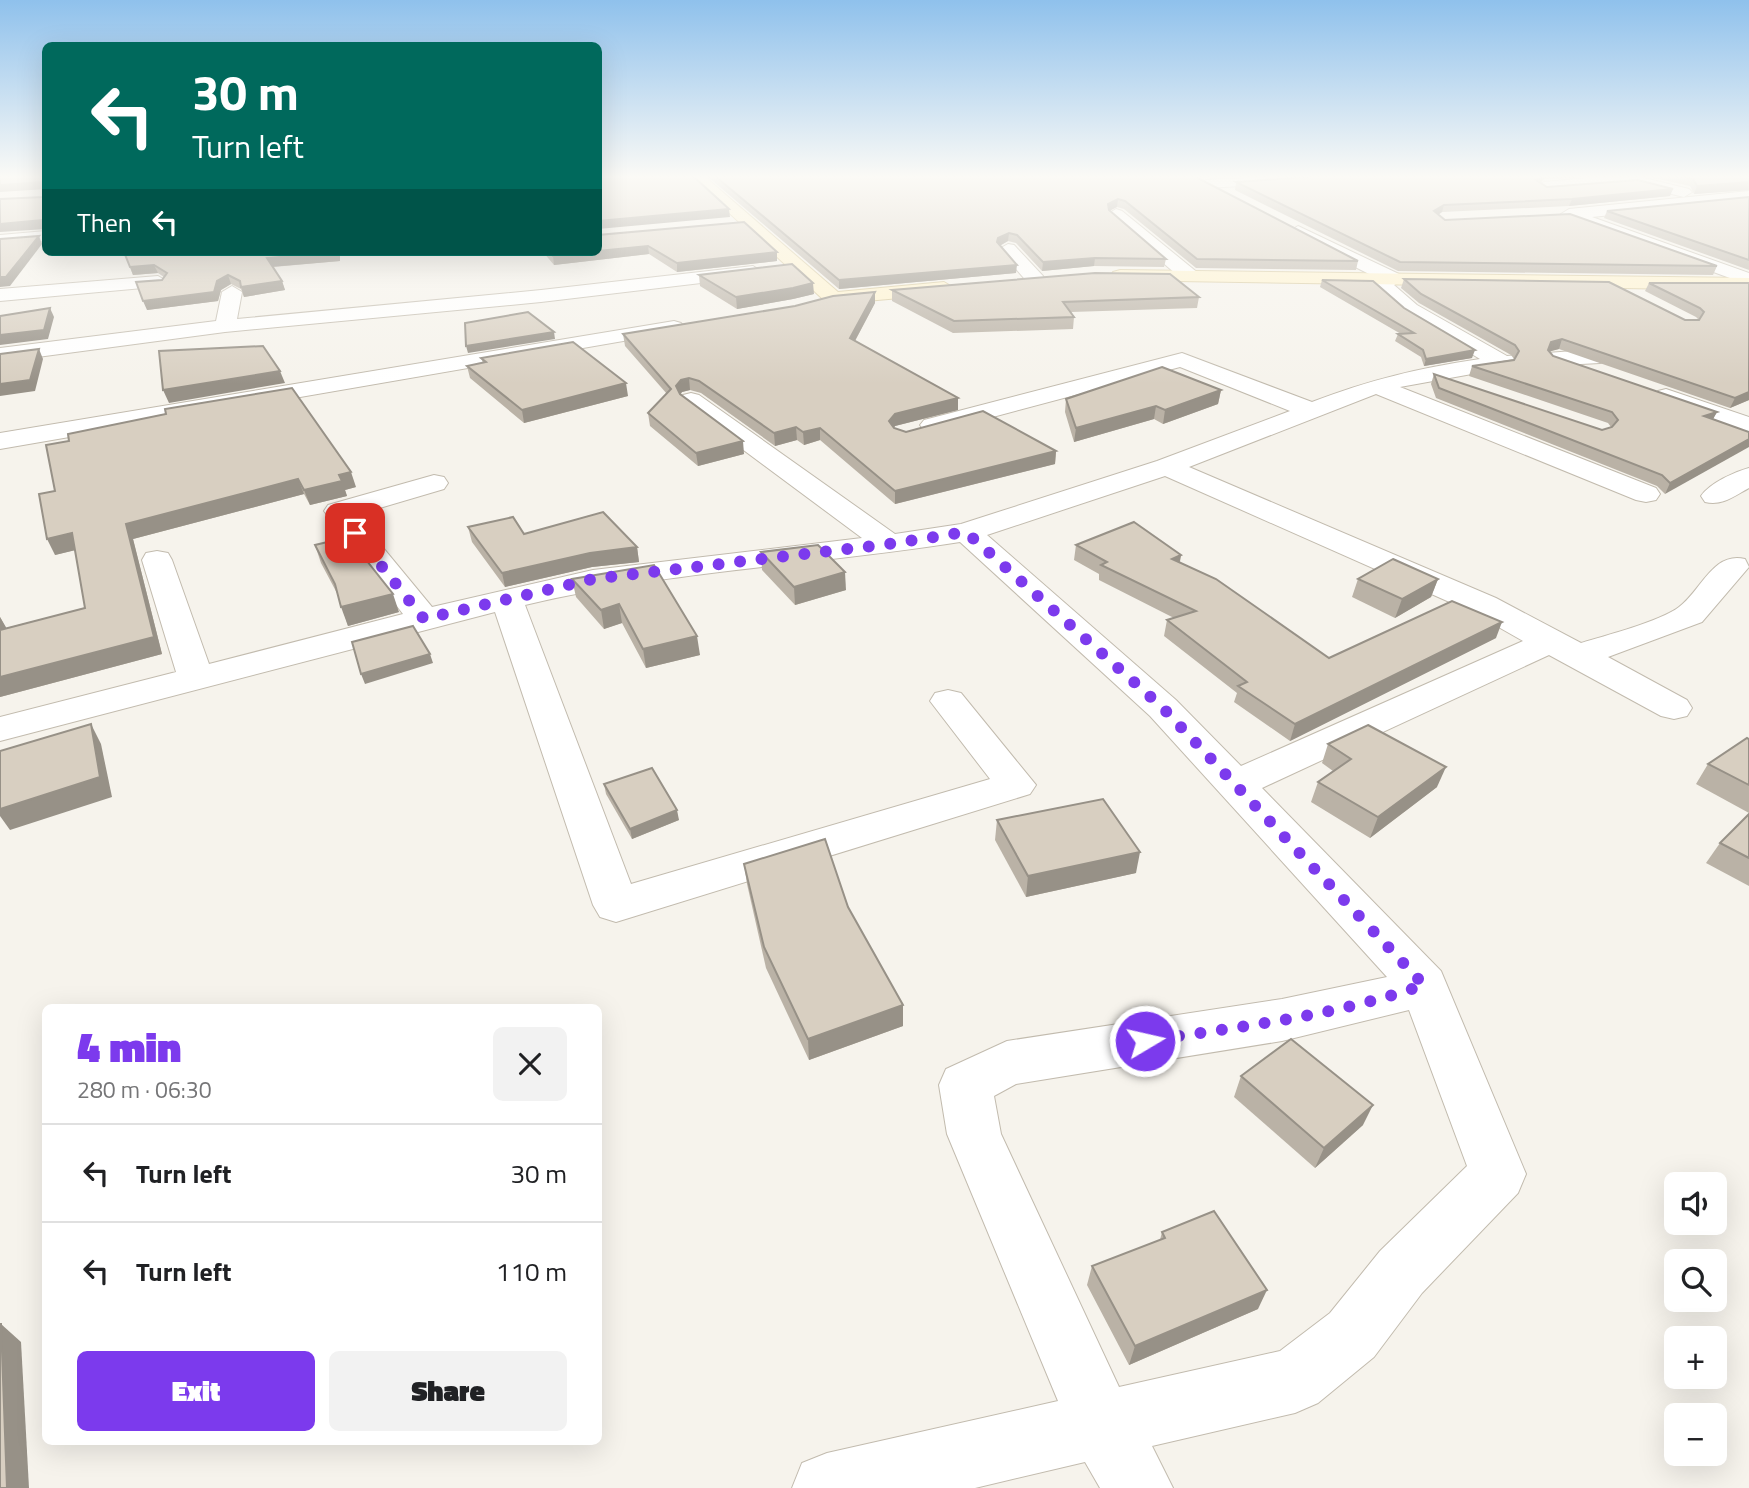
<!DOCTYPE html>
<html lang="en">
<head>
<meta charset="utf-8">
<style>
	:root { --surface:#fff; --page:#f2f2f2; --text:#202124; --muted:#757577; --line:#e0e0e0; --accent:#7c3aed }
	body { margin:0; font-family:"Titillium Web",sans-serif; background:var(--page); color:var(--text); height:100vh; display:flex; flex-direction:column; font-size:26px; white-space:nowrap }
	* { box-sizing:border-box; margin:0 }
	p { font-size:23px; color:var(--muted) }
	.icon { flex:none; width:38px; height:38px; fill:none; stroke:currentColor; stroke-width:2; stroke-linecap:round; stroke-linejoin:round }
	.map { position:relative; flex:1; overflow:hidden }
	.sheet { position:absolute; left:42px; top:1004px; width:560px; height:441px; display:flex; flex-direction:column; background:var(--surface); border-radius:10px; box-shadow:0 7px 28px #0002 }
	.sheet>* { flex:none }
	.banner { position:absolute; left:42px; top:42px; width:560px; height:214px; border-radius:10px; box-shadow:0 7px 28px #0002; background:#00695c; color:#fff; overflow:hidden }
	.buttons { position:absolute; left:1664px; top:1172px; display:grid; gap:14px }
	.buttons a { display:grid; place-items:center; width:63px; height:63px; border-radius:10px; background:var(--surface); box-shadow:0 7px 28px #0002; font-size:35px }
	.pin { position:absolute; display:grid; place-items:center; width:60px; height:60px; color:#fff; margin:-30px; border-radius:14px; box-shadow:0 4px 10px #0006 }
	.me { position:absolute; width:77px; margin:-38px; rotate:81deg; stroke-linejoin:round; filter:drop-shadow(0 0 5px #0008) }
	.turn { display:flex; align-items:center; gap:24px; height:147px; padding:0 35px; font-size:32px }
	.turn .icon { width:91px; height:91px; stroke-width:2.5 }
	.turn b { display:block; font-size:49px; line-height:60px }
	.then { display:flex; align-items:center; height:66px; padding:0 35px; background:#0003; gap:14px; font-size:26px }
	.round { display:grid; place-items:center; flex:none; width:74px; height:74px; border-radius:10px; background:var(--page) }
	.headline { display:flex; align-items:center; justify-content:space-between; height:119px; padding:0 35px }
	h1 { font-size:42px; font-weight:800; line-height:52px; color:var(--accent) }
	.button { display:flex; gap:14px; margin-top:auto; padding:14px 35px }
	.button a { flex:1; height:80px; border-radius:10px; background:var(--accent); color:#fff; font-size:28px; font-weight:800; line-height:80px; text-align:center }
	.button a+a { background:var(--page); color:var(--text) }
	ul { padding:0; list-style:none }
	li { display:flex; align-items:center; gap:21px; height:98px; padding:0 35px; border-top:2px solid var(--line) }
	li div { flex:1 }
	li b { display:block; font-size:26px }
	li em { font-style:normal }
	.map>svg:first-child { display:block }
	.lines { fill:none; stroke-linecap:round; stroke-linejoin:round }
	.street-casing { stroke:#c2bbae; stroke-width:2 }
	.secondary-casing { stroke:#d6c79b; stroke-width:2 }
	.street { fill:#fff; fill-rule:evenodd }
	.secondary { fill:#fff3cd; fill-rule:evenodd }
	.wall { fill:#bab2a6 }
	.shaded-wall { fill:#979187 }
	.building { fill:#d8cfc1; stroke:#979187; stroke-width:2 }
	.route { stroke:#7c3aed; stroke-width:12; stroke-dasharray:0 21.6 }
</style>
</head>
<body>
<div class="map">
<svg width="1749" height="1488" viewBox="0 0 1749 1488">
	<rect width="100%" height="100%" fill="#f6f3ec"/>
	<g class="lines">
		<g class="street-casing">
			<g id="street">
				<polygon points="1288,176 1295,180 1293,183 1206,188 1199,184 1206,180"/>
				<polygon points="1611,176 1636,176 1689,189 1692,192 1684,197 1635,185 1544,192 1536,187 1544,182"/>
				<polygon points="1749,191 1749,201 1592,217 1749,273 1749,285 1563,217 1561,214 1569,209"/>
				<polygon points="1116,209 1122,211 1198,273 1200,277 1198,281 1184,281 1110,217 1108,214"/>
				<path d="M1298,226L1401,275L1403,279L1394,285L1417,305L1507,356L1600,349L1608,351L1611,356L1608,361L1600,363L1505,368L1400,387L1656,488L1660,494L1656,500L1646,502L1636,500L1376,394L1189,467L1496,598L1581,643C1604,636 1661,621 1679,607C1701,591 1713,551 1745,559L1749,567L1702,622L1608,657L1687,700L1692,708L1687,716L1674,719L1661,716L1549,655L1262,788L1441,971L1526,1174L1518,1193L1422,1293L1374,1357L1318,1403L1295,1413L1152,1446L1173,1488H1100L1085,1462L975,1488H792L802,1463L827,1453L1058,1401L947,1134L939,1085L946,1069L1007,1041L1282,999L1387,977L1150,716L960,542C815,565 667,571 525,605L631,884L990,779L930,701L935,693L948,690L961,693L1036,785L1030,794L616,922L600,917L593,905L495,612L0,741V717L176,672L142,560L146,553L157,551L168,553L172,560L209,664L403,614L324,511L328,505L434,475L444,477L448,483L444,489L356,515L432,607L593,570L862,538L683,405L679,400L683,395L691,393L699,395L895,534L961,524L1157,461L1290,411L1180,367L933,433L924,430L920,425L924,420L1182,353L1312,402C1369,380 1419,368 1480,359L1403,313L1370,283L1368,279L1371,275L1292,235L1290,231ZM1165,476L1472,612L1523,641L1241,766L1176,700L987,535ZM1409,1010L1467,1166L1380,1251L1330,1313L1280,1351L1119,1387L1001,1134L994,1096L1016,1084L1282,1041Z"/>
				<polygon points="46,231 46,241 0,245 0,235"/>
				<polygon points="1008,244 1014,245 1043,276 1045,280 1043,284 1029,284 1002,253 999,249"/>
				<polygon points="753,266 762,272 760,276 541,302 225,332 0,362 0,348 216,321 222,292 232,286 242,292 237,319 541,290"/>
				<polygon points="158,276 168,282 165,286 0,301 0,289"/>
				<polygon points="674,321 681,323 684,327 681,331 0,449 0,433"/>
				<polygon points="1666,389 1749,417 1749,433 1658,401 1654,396 1658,391"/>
				<path d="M1749,468V488C1734,496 1723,506 1705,502L1701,496C1710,483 1734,472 1749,468Z"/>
			</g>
		</g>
		<g class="secondary-casing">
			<g id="secondary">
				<polygon points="689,176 704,176 838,292 944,282 954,288 944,294 833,304 826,302"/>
				<polygon points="1120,270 1749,278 1749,290 1113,280 1111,276 1113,272"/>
			</g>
		</g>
		<use href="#street" class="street"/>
		<use href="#secondary" class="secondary"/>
	</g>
	<g class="wall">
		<polygon points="707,176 1194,176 1358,261 1356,270 1196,268 1124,209 1117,207 1109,211 1166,259 1164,267 1094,266 1042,271 1016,243 1008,241 1000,245 1016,273 839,289"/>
		<polygon points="1205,176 1251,176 1209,177"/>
		<polygon points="1307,176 1602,176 1544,179 1540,183 1547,187 1670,196 1569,206 1442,212 1438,215 1445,220 1717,266 1713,275 1398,271 1235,190 1236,182 1307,177"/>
		<polygon points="1645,176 1749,176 1749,190 1694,194 1690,186"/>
		<polygon points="1749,197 1749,270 1604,218 1607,211"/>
		<polygon points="598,235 777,252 777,261 677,272 649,254 554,265 543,252 598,252"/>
		<polygon points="124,252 275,254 340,261 273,267 282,281 285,290 244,297 241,289 231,284 221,290 218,301 147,310 164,277 158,273 133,275"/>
		<polygon points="699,275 814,294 793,299 737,309 700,286"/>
		<polygon points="1404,279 1685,320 1699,320 1696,317 1645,291 1649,283 1749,283 1749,400 1730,408 1559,349 1549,351 1553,356 1717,412 1665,494 1657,486 1436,398 1431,384 1434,374 1602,430 1611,427 1608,423 1469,376 1472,366 1514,359 1511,355 1419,303 1401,288"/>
		<polygon points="1322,280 1404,308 1472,358 1424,366 1421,357 1395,341 1398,334 1401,334 1320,287"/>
		<polygon points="892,290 1199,297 1197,308 1071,312 1074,317 1073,329 953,333 892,301"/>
		<polygon points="875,303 855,341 958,398 958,410 895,426 894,428 906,432 1056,451 1055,464 895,504 820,440 804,445 797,440 775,446 701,393 690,390 682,392 680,395 744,454 698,466 650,426 648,413 667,394 625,346 623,334"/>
		<polygon points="481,358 628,396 524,423 470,378 467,366 483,363"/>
		<polygon points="1221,390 1218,404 1163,424 1154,419 1074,442 1065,412 1066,399"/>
		<polygon points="46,445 356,487 345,490 347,496 310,505 304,494 133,539 162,654 0,697 0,617 6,628 85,608 75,550 55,555 55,491"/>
		<polygon points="468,527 637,547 639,562 592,567 505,587 472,542"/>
		<polygon points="315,545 399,612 348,626 339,597 321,563"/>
		<polygon points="1076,545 1181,555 1180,562 1329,658 1496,638 1290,741 1234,702 1237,693 1164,636 1167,620 1174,618 1099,580 1099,574 1074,560"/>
		<polygon points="761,552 846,590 795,605 762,570"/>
		<polygon points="654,565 700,655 646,668 622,623 604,629 576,597 572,579"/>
		<polygon points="1358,579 1438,579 1431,597 1395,618 1352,597"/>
		<polygon points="1749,739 1749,813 1696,784 1708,764"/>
		<polygon points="1328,744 1437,787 1370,838 1311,802 1318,782 1333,771 1322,763"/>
		<polygon points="604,784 679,820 632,839 606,794"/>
		<polygon points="1749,814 1749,886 1706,863 1720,843"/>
		<polygon points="997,820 1136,873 1026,897 995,840"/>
		<polygon points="744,864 848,907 903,1026 809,1060 766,968 747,884"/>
		<polygon points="1241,1076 1363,1125 1315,1168 1234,1097"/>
		<polygon points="1162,1232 1258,1309 1129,1365 1087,1285 1092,1266 1160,1240"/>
	</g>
	<g class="shaded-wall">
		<polygon points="1542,176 1602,176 1544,179 1534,188 1536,180"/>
		<polygon points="43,182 46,189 0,192 0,185"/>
		<polygon points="1749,182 1749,190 1694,194 1697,186"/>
		<polygon points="1673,189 1670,196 1569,206 1572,199"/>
		<polygon points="1118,199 1117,207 1107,212 1108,204"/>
		<polygon points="1444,205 1442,212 1432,219 1434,211"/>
		<polygon points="729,209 730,217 598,229 598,221"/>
		<polygon points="42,220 46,229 0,232 0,224"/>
		<polygon points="1009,233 1008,241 998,247 997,251 998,238"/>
		<polygon points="39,236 42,244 10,286 0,287 0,277"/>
		<polygon points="648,246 649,254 554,265 553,256 598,252 598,251"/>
		<polygon points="337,252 340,252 340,261 270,267 267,258"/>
		<polygon points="777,252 777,261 677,272 677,263"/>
		<polygon points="1095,258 1094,266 1042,271 1043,262"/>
		<polygon points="154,265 158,273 133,275 130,267"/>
		<polygon points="1017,265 1016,273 839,289 839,280"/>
		<polygon points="228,275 231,284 221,290 218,301 147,310 143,301 217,281"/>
		<polygon points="282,281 285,290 244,297 241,287"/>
		<polygon points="813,283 814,294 793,299 737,309 736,297"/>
		<polygon points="875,292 875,303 850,350 850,338"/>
		<polygon points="50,308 54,317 48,339 0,345 0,335"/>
		<polygon points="554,332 555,339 468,353 466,346"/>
		<polygon points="1562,339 1559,349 1548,352 1551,342"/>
		<polygon points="39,349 43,359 35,391 0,396 0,384"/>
		<polygon points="1475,350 1472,358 1424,366 1426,359"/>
		<polygon points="280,371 285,383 169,403 163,390"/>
		<polygon points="689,378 690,390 682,392 677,398 676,386 681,380"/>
		<polygon points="626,383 628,396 524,423 522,410"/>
		<polygon points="1221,390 1218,404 1163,424 1165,410"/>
		<polygon points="1749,392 1749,400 1730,408 1735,398"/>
		<polygon points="958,398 958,410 895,426 889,434 889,421 895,414"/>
		<polygon points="1156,406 1154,419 1074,442 1076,428"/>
		<polygon points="1717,412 1711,423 1704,416"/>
		<polygon points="796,427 797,440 775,446 774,433"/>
		<polygon points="820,428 820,440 804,445 803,432"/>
		<polygon points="1749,439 1749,447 1665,494 1670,483"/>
		<polygon points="743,441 744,454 698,466 696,453"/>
		<polygon points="1056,451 1055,464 895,504 895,491"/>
		<polygon points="351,472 356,487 345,490 347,496 310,505 304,490 339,475"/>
		<polygon points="298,479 304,494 133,539 162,654 0,697 0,677 154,637 126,524"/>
		<polygon points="72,533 80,549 55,555 47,539"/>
		<polygon points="637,547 639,562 592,567 505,587 502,573 590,553"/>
		<polygon points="1181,555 1178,570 1172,559"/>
		<polygon points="845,572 846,590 795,605 794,587"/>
		<polygon points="1438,579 1431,597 1395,618 1402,599"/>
		<polygon points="393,594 399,612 348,626 341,607"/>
		<polygon points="619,604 622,623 604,629 601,610"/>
		<polygon points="0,617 7,629 0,633"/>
		<polygon points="1502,622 1496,638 1290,741 1295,724"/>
		<polygon points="697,636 700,655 646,668 643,649"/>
		<polygon points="430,654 433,663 365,684 361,674"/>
		<polygon points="91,724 101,744 112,797 10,830 0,816 0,809"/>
		<polygon points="1446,767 1437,787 1370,838 1378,817"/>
		<polygon points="677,810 679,820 632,839 630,829"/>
		<polygon points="1140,852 1136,873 1026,897 1028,876"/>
		<polygon points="903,1005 903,1026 809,1060 808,1039"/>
		<polygon points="1373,1105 1363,1125 1315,1168 1324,1148"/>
		<polygon points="1267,1290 1258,1309 1129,1365 1135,1346"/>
		<polygon points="1,1324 21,1342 29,1488 7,1488"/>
	</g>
	<g class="building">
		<polygon points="0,176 46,176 46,227 45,228 42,220 0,224 0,199 43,197 45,184 43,182 0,185"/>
		<polygon points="598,176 693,176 729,209 598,221"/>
		<polygon points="715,176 1194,176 1358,261 1197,259 1125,201 1118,199 1108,204 1109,210 1166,259 1095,258 1043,262 1017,235 1009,233 998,238 997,242 1017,265 839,280"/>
		<polygon points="1308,176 1542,176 1536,180 1547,187 1638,180 1673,189 1572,199 1444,205 1434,211 1445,220 1570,214 1717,266 1400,262 1236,182 1307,177"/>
		<polygon points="1678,176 1749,176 1749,182 1697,186 1693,179"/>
		<polygon points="1749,197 1749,260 1607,211"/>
		<polygon points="744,222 777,252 677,263 648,246 598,251 598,235"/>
		<polygon points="39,236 6,277 0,277 0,239"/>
		<polygon points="124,252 270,252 275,254 300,254 305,252 337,252 267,258 282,281 241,287 240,281 228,275 217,281 214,292 143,301 136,282 162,280 167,273 154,265 130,267"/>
		<polygon points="549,252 589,252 553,256"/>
		<polygon points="792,264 813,283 793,288 736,297 699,275"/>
		<polygon points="1095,273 1170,274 1199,297 1063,302 1074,317 954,321 892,290"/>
		<polygon points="1404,279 1609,282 1685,320 1699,320 1704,312 1700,308 1649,283 1749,283 1749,392 1735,398 1562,339 1551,342 1548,350 1553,356 1717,412 1704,416 1749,432 1749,439 1670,483 1662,475 1439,388 1434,374 1602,430 1612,427 1618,420 1612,412 1472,366 1514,360 1519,351 1515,345 1421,294"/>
		<polygon points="1322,280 1373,281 1404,308 1475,350 1426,359 1423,350 1398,334 1414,333"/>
		<polygon points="875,292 850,338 958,398 895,414 889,421 894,428 906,432 983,411 1056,451 895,491 820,428 803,432 796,427 774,433 699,381 689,378 681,380 676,386 680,394 743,441 696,453 648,413 671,389 623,334 795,306 833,296"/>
		<polygon points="50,308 44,330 0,335 0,316"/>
		<polygon points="528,312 554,332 466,346 465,323"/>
		<polygon points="573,342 626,383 522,410 467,366 486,362 481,358"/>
		<polygon points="263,346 280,371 163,390 159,351"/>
		<polygon points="39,349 30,380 0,384 0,354"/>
		<polygon points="1162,367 1221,390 1165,410 1156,406 1076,428 1066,399"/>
		<polygon points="292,388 351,472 339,475 342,481 304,490 298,479 126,524 154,637 0,677 0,630 85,608 72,533 47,539 39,494 55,491 46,445 69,441 68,434 166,414 165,409"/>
		<polygon points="603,512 637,547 590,553 502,573 468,527 513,517 524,534"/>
		<polygon points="1134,522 1181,555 1172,559 1216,579 1329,658 1452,601 1502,622 1295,724 1238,686 1247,682 1167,620 1196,611 1101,565 1107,562 1076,545"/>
		<polygon points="348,537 393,594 341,607 335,584 315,545"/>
		<polygon points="818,545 845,572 794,587 761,552"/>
		<polygon points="1393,559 1438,579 1402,599 1358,579"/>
		<polygon points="654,565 697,636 643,649 619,604 601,610 572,579"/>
		<polygon points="413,626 430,654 361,674 352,642"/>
		<polygon points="91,724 100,777 0,809 0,751"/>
		<polygon points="1368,725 1446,767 1378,817 1318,782 1351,759 1328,744"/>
		<polygon points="1747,738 1749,739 1749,785 1708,764"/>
		<polygon points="652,768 677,810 630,829 604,784"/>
		<polygon points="1103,799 1140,852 1028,876 997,820"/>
		<polygon points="1749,814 1749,858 1720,843"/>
		<polygon points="825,839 848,907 903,1005 808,1039 764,947 744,864"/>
		<polygon points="1291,1039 1373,1105 1324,1148 1241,1076"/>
		<polygon points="1214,1211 1267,1290 1135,1346 1092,1266 1165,1238 1162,1232"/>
		<polygon points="0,1324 1,1324 7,1488 0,1488"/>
	</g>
	<linearGradient id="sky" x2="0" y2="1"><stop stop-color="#8fc1ec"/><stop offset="0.46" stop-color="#fbfaf6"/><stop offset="1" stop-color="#fbfaf6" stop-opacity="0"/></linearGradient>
	<rect width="1749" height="384" fill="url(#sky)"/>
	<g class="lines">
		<path class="route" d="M355,533L424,619L593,579L889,544L966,532L1163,708L1424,985C1335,1016 1238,1027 1145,1041"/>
	</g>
</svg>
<div class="buttons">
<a><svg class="icon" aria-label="sound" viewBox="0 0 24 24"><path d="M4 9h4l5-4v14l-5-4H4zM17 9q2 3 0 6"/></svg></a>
<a><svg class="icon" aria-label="search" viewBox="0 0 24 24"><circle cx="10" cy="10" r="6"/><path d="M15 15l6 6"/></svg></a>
<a>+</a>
<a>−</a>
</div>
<div class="pin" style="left:355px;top:533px;background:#d93025"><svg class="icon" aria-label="arrive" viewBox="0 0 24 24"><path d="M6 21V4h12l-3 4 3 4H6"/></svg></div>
<svg class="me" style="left:1145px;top:1041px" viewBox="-20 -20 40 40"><circle r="17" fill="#7c3aed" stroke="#fff" stroke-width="3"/><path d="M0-11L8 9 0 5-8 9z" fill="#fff"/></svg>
<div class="banner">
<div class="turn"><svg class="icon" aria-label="left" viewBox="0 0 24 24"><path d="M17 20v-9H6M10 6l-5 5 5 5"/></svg><div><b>30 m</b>Turn left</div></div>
<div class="then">Then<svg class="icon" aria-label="left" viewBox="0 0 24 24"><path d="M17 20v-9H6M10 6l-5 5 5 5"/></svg></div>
</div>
<section class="sheet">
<div class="headline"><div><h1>4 min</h1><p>280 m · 06:30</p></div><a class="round"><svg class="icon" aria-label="close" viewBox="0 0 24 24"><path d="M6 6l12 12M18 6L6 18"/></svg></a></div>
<ul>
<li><svg class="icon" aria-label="left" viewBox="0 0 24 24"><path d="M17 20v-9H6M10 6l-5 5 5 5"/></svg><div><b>Turn left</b></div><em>30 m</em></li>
<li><svg class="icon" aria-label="left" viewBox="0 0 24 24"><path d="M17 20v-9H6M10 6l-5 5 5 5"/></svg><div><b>Turn left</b></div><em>110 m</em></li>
</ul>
<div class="button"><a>Exit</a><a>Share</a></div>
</section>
</div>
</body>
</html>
